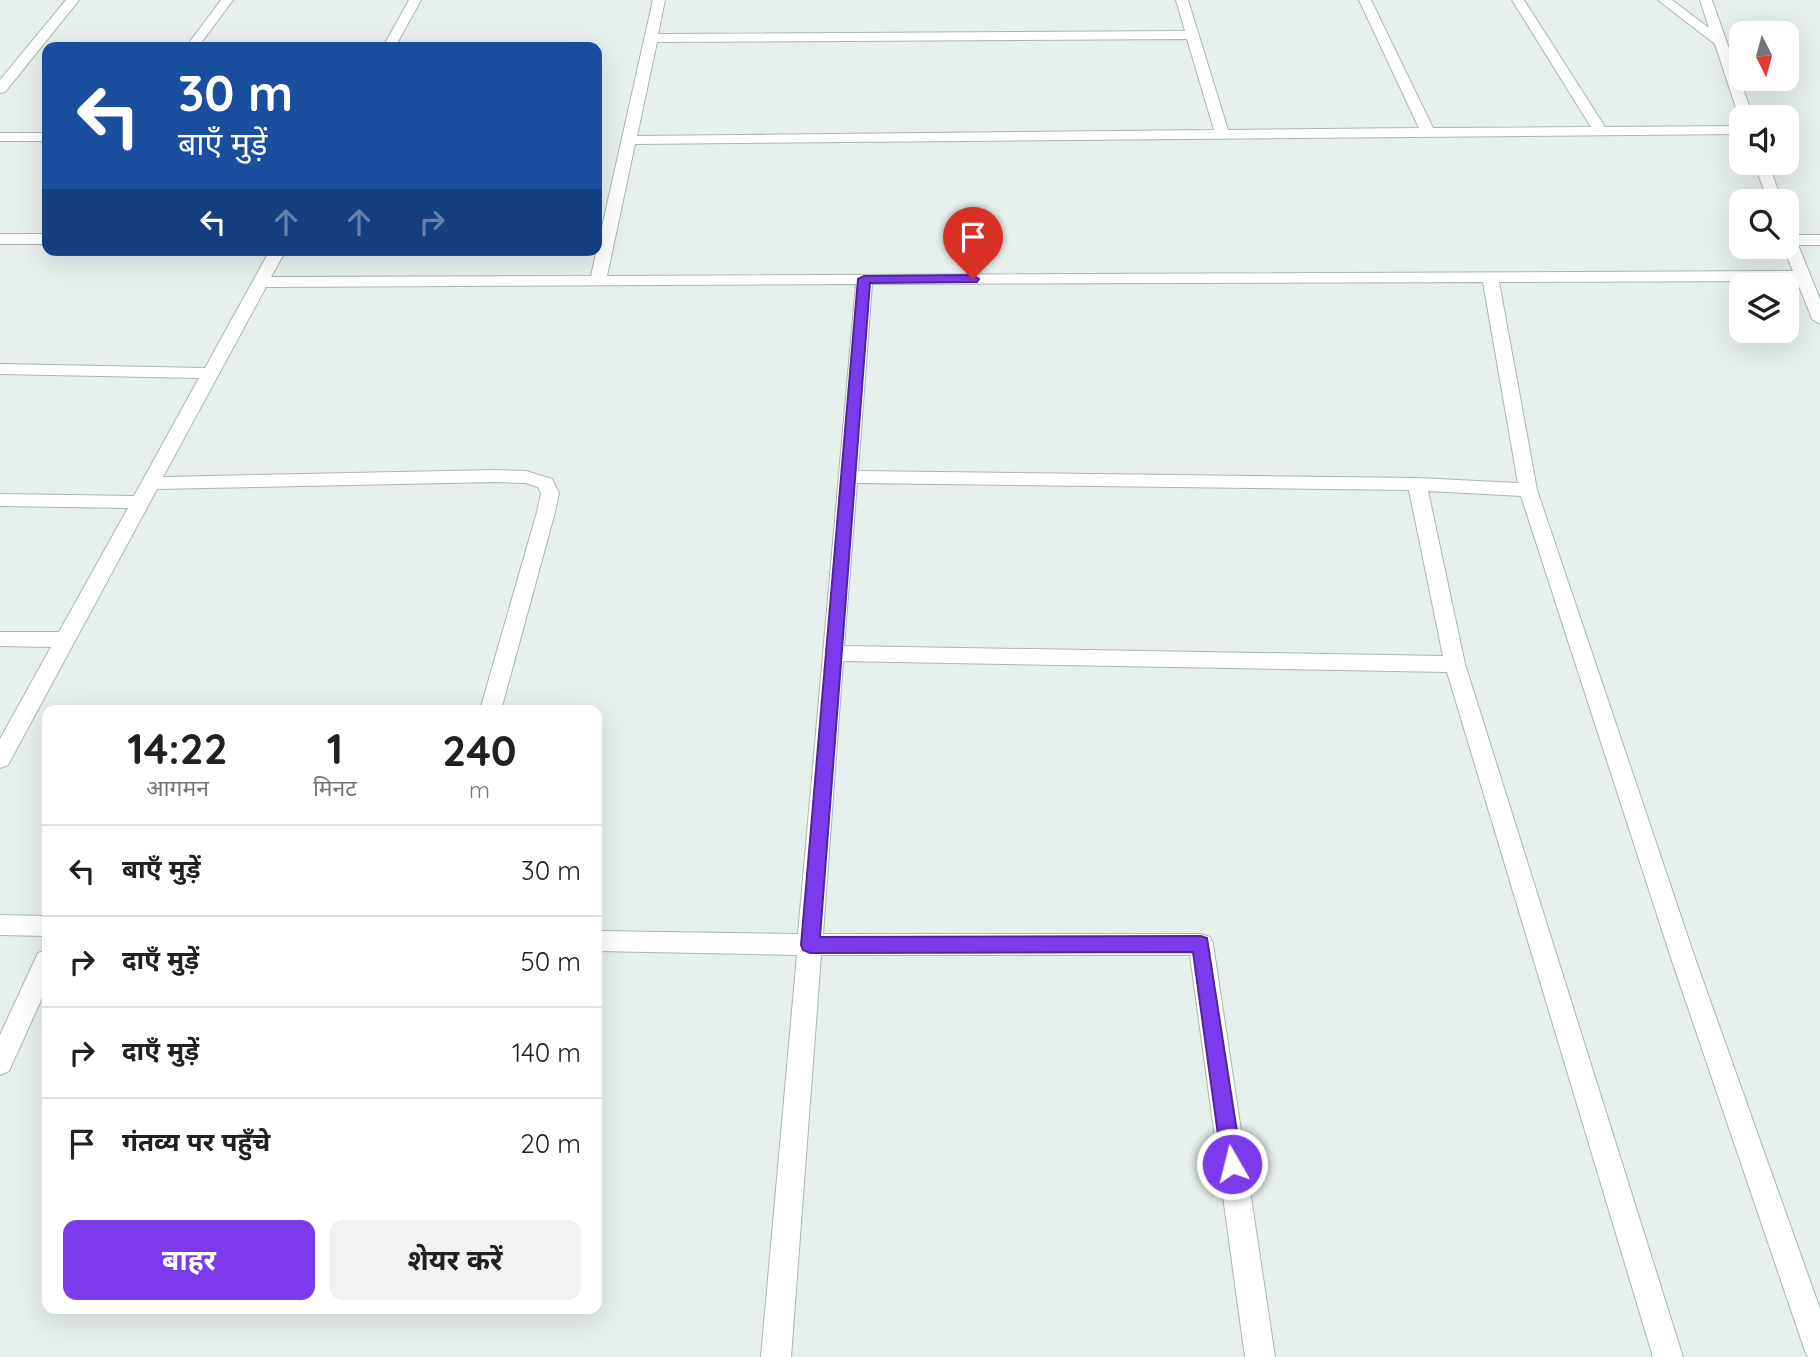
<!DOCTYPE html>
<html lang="hi">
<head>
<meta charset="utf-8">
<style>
	:root { --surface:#fff; --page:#f2f2f2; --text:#202124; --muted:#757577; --line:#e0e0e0; --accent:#7c3aed }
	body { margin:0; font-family:Quicksand,"Noto Sans Devanagari",sans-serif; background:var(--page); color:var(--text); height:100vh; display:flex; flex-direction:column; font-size:26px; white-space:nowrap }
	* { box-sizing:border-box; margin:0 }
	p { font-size:23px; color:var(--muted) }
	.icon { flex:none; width:38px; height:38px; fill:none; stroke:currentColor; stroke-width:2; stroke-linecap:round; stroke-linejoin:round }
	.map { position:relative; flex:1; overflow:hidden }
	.panel { position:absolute; left:42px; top:705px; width:560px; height:609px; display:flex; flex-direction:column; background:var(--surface); border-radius:14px; box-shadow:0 7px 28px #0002 }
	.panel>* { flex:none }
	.top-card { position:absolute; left:42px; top:42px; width:560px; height:214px; border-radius:14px; box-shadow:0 7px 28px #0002; background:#1a4fa0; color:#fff; overflow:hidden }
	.needle { width:46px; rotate:174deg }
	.tools { position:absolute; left:1729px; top:21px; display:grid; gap:14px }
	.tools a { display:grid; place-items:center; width:70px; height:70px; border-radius:14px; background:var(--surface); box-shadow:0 7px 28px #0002; font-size:35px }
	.pin { position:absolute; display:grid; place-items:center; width:60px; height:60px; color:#fff; margin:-72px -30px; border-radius:50% 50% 50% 0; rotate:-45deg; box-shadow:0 0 7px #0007 }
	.pin .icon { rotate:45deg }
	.me { position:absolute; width:77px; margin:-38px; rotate:352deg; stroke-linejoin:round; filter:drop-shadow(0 0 5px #0008) }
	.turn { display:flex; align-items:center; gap:24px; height:147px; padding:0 21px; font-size:32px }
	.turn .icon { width:91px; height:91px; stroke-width:2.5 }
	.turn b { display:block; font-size:49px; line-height:60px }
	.lanes { display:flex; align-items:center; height:66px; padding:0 21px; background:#0003; justify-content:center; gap:35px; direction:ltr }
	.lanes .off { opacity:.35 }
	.eta { display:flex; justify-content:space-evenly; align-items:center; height:119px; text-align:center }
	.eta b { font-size:42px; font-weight:700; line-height:49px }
	.cta { display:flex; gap:14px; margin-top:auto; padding:14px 21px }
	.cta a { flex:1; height:80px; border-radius:14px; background:var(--accent); color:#fff; font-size:28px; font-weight:700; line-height:80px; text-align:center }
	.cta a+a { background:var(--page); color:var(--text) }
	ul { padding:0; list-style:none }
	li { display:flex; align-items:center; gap:21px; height:91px; padding:0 21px; border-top:2px solid var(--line) }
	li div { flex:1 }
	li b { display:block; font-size:26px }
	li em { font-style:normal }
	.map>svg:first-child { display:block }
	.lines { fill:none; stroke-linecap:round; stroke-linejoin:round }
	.minor-casing { stroke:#a8b8b2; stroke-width:2 }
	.minor { fill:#fff; fill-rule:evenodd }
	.route { fill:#7c3aed; stroke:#51269a; stroke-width:2 }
</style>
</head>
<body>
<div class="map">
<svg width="1820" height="1357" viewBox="0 0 1820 1357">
	<rect width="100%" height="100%" fill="#e6efeb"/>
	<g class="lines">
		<g class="minor-casing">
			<g id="minor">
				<polygon points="66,0 79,0 5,92 0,93 0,80"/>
				<polygon points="221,0 233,0 198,47 186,47"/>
				<polygon points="409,0 421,0 395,47 383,47"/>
				<path d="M653,0H665L658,34L1185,31L1176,0H1188L1228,130L1419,128L1359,0H1371L1433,128L1591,127L1512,0H1524L1605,127L1741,126V134L635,144L607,276L1793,271L1783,247H1787V231L1794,235H1820V245H1798L1820,299V324L1812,319L1797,281L1499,282L1537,490L1695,958L1820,1309V1357H1808L1805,1351L1671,958L1521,496L1428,491L1465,664L1683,1357H1653L1447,672L843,661L823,934H1201L1210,937L1213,944L1275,1357H1245L1190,955H821L791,1357H761L797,955L597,951V931L798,934L856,284L266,287L163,477L495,470L526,471L552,479L559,493L555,512L501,710H480L537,512L541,493L538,487L525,483L495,482L157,489L8,765L0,768V739L51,647L0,646V632H59L128,508L0,506V494L134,496L199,378L0,374V364L205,368L270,250H286L271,277L591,276ZM1187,39L1214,130L637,136L657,42ZM1483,282L1518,483L1417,478L858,471L872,284ZM857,483L1409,490L1443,656L844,646Z"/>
				<polygon points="1658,0 1672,0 1709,28 1700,0 1712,0 1753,117 1741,117 1741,120 1739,117 1715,44"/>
				<rect x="0" y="133" width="47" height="8"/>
				<polygon points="1754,163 1768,163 1782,201 1768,201"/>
				<rect x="0" y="234" width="47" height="10"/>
				<polygon points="0,915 47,916 47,936 0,935"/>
				<polygon points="47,950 47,987 9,1071 0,1075 0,1035 38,953"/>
			</g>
		</g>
		<use href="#minor" class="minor"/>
	</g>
	<polygon class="route" points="973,275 979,279 977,282 870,283 820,937 1201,936 1207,938 1242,1164 1239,1171 1232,1174 1225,1171 1222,1164 1193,952 810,953 803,950 801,945 858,279 864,276"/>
</svg>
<div class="tools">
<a><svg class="needle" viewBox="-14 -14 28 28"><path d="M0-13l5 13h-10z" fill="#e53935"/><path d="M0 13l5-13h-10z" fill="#757577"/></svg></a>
<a><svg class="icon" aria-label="sound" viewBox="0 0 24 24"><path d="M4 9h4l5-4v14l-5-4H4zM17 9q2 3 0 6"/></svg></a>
<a><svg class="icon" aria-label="search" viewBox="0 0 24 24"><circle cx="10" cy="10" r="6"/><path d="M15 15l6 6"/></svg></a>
<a><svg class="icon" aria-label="layers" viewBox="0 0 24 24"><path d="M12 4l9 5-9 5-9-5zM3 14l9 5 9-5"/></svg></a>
</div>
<div class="pin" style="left:973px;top:279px;background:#d93025"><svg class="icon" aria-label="arrive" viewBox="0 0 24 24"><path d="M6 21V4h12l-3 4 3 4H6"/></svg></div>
<svg class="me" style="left:1232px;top:1164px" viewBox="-20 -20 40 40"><circle r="17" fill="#7c3aed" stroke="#fff" stroke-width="3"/><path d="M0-11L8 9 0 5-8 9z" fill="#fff"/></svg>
<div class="top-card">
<div class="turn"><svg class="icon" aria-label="left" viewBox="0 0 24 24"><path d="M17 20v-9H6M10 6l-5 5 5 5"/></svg><div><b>30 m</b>बाएँ मुड़ें</div></div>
<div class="lanes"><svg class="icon" aria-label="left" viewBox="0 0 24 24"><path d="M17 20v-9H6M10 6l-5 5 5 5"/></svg><svg class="icon off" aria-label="ahead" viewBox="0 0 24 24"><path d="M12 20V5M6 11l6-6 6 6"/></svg><svg class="icon off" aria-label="ahead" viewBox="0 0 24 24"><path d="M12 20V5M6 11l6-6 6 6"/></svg><svg class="icon off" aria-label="right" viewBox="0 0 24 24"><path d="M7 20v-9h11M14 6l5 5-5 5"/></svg></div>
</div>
<section class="panel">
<div class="eta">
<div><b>14:22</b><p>आगमन</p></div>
<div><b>1</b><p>मिनट</p></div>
<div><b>240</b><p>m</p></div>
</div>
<ul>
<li><svg class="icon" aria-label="left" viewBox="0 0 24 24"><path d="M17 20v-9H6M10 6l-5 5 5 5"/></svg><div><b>बाएँ मुड़ें</b></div><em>30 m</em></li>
<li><svg class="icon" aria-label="right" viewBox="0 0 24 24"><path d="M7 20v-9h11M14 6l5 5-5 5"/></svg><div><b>दाएँ मुड़ें</b></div><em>50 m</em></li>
<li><svg class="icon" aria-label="right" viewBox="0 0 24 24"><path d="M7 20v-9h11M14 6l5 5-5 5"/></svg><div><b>दाएँ मुड़ें</b></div><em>140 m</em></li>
<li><svg class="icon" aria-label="arrive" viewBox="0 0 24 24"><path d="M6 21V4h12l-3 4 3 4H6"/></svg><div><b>गंतव्य पर पहुँचे</b></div><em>20 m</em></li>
</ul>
<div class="cta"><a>बाहर</a><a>शेयर करें</a></div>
</section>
</div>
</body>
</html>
